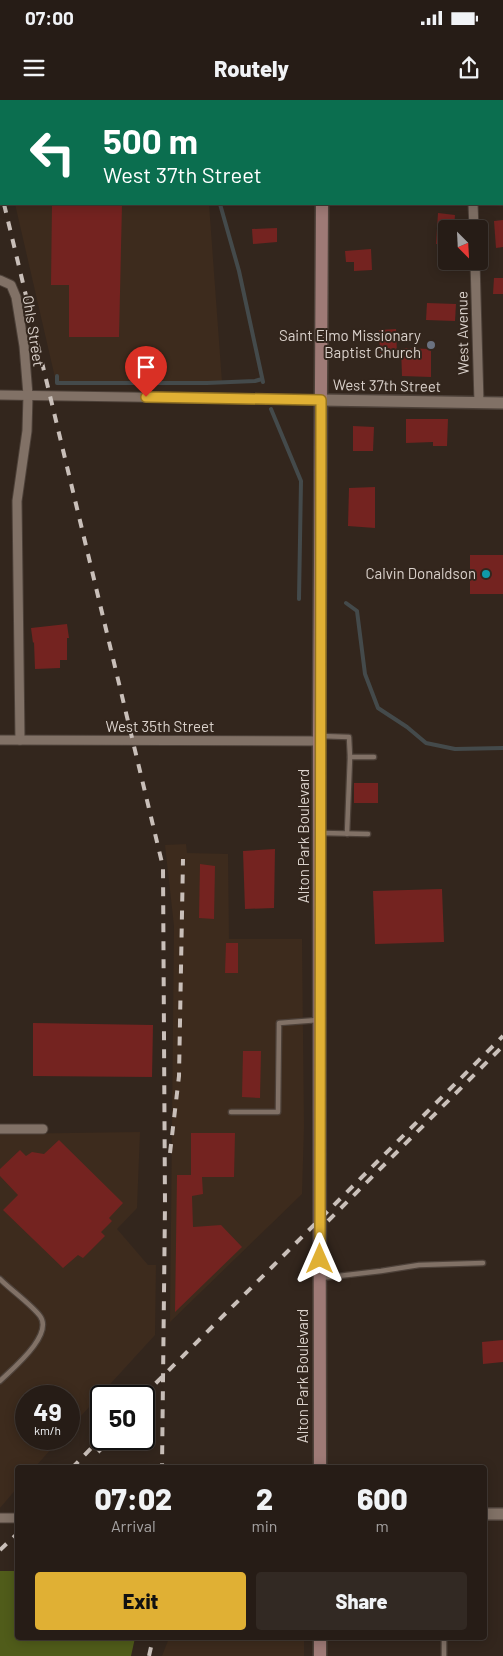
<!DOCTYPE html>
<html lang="en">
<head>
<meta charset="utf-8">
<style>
	:root { --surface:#261c16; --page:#322923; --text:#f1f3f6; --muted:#a4a1a1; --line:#423a35; --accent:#e0b034 }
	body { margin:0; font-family:Barlow,sans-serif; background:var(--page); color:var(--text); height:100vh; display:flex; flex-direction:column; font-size:19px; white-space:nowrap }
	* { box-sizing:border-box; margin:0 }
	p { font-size:16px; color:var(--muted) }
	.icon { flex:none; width:28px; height:28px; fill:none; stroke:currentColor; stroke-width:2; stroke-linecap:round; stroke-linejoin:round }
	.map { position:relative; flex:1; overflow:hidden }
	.drawer { position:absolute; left:15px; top:1365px; width:472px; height:175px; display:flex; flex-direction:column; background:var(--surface); border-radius:5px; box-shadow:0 2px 12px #0003,0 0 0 1px var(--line) }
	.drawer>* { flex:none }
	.guide { position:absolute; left:0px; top:0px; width:504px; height:105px; box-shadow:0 2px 12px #0003,0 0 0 1px var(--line); background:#0b6e4f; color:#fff; overflow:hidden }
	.needle { width:32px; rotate:156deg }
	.fabs { position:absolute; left:438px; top:120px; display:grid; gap:10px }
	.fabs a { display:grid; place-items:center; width:50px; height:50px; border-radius:5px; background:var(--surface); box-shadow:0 2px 12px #0003,0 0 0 1px var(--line); font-size:25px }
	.speed { position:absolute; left:15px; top:1285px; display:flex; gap:10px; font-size:25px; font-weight:700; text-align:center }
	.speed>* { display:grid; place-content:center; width:65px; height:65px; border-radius:50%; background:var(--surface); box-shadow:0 2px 12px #0003,0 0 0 1px var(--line); line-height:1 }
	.speed small { font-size:12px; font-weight:400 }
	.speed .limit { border:2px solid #111; border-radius:8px; background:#fff; color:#111 }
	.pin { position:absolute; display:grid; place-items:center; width:42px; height:42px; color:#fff; margin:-51px -21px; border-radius:50% 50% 50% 0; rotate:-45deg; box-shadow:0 0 5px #0007 }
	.pin .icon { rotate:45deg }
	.me { position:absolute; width:55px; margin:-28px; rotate:0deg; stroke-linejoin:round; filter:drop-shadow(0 0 4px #0008) }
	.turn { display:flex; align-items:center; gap:18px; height:105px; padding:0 20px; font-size:22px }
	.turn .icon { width:65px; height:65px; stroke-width:2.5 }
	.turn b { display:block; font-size:35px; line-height:42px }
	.eta { display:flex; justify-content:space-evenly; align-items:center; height:85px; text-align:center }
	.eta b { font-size:30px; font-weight:800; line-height:35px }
	.action { display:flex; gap:10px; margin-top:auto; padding:10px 20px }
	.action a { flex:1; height:58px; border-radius:5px; background:var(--accent); color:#111; font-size:20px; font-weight:800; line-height:58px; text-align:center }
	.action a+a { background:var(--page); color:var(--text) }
	.status { display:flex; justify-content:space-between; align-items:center; height:35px; padding:0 25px; background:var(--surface); direction:ltr }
	.status svg { height:14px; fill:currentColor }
	header { display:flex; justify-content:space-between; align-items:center; height:65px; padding:0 20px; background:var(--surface); font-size:22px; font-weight:800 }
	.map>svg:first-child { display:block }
	.built { fill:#3d2b1d }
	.forest { fill:#505c1a }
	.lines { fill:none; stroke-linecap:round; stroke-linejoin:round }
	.stream { stroke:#444a4b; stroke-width:4 }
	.building { fill:#742320 }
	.service-casing { stroke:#4d4139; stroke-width:7 }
	.minor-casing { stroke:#4d4139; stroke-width:11 }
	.tertiary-casing { stroke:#4d4139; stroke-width:14 }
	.secondary-casing { stroke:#4d4139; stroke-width:15 }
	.service { stroke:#817166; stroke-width:4.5 }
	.minor { stroke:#817166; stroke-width:9 }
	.tertiary { stroke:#817166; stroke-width:11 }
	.secondary { stroke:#9e7a76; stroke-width:12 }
	.rail { stroke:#c9bfb9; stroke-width:4; stroke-dasharray:9 9; stroke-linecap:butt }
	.route-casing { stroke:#927222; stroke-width:12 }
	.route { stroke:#e0b034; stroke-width:9 }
	.worship-dot { fill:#6b7280; stroke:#33261d; stroke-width:2 }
	.culture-dot { fill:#0f9aa8; stroke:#33261d; stroke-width:2 }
	.labels { text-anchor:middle; stroke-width:4; stroke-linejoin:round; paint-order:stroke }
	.street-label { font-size:15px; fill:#dad1cb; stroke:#33261d }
	.poi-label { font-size:15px; fill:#dad1cb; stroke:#33261d; text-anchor:end }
</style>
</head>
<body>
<div class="status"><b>07:00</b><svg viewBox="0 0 49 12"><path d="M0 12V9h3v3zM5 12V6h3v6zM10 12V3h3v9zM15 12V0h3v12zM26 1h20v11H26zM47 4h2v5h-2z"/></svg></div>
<header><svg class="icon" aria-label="menu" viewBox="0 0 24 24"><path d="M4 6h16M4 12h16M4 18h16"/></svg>Routely<svg class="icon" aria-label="share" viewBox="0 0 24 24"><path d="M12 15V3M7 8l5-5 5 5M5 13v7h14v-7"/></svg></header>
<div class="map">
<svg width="503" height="1556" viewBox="0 0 503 1556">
	<rect width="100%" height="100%" fill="#33261d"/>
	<g class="built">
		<polygon points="15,104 209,104 222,282 56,282"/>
		<polygon points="186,744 187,753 228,754 229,839 302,839 304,1027 302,1094 170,1222 174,826 165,745"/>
		<polygon points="140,1032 137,1108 117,1129 148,1165 156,1165 155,1235 69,1329 69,1296 26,1296 26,1339 60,1339 35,1367 18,1368 17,1388 0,1408 0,1034"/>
		<polygon points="169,1538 304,1538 304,1556 162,1556"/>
	</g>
	<polygon class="forest" points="0,1471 17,1471 18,1538 135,1538 131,1556 0,1556"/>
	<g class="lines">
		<g class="stream">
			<polyline points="210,0 210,1"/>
			<polyline points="0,11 1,11"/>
			<polyline points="220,104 239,171 263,282"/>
			<polyline points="57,276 57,283 207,283 255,281 262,279"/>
			<polyline points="271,309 301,381 299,499"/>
			<polyline points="346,503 357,511 365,574 378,608 407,627 426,643 455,649 503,648"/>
		</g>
	</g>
	<g class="building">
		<polygon points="52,104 122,104 119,237 69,237 69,185 51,185"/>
		<polygon points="438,113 455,115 454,129 446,129 446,144 436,144"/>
		<polygon points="503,120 503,147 496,148 494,121"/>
		<polygon points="277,128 277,142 253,144 252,129"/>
		<polygon points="371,149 372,170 354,171 354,162 346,162 345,151"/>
		<polygon points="494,178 503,178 503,194 493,194"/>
		<polygon points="427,203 456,204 455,221 426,220"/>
		<polygon points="396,229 397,254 380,254 379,230"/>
		<polygon points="401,248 431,249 431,277 402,276"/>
		<polygon points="406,319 448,319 447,346 433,346 433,342 406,343"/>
		<polygon points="353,326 374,327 373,351 353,351"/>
		<polygon points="375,387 375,428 348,426 349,388"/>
		<rect x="470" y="455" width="33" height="39"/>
		<polygon points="67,524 69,538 67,538 67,560 60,560 60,568 35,569 34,542 33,543 31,528"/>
		<rect x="354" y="683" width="24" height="20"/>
		<polygon points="275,749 274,808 245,809 243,751"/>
		<polygon points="200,764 215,766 214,819 199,818"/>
		<polygon points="442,789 444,842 375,844 373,791"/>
		<polygon points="226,843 238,843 238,873 225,873"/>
		<polygon points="33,923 153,925 152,977 33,976"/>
		<polygon points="243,951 261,951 260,998 242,997"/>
		<polygon points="191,1033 235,1033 234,1077 202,1077 203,1094 192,1096 193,1127 221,1125 242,1147 175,1212 177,1075 191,1075"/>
		<polygon points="59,1040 123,1103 109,1118 112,1121 101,1132 105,1136 83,1158 78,1155 63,1168 3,1110 18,1095 0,1076 0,1069 20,1050 26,1056 32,1052 44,1054"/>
		<polygon points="503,1240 503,1262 483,1264 482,1242"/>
	</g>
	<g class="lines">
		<g class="service-casing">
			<g id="service">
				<polyline points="320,636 349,637 350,657"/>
				<polyline points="322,733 368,734"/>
				<polyline points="347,734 350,657 374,657"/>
				<polyline points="231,1012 278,1012 279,923 318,920"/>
				<polyline points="321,1178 381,1171 419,1165 483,1163"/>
				<path d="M0,1179C11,1190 32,1205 40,1216C54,1235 12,1269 0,1281"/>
				<polyline points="444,1556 444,1538"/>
			</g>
		</g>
		<g class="minor-casing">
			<g id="minor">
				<polyline points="455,0 455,1"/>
				<polyline points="37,1 37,0"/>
				<polyline points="502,26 503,26"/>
				<polyline points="473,104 474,129"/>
				<polyline points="475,161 479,303"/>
				<polyline points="0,180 11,185 16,197 24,246 28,295 27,331 17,401 20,640"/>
				<polyline points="0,295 321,300"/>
				<polyline points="0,640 319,641"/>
				<polyline points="0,1029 43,1029"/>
				<polyline points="0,1418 18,1418"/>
			</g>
		</g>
		<g class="tertiary-casing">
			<g id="tertiary">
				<polyline points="321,300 503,303"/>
				<polyline points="485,1414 503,1414"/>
			</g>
		</g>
		<g class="secondary-casing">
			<g id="secondary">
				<polyline points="322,1 322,0"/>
				<polyline points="0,21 1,21"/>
				<polyline points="320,1368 319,641 322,104"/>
				<polyline points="320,1556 320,1538"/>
			</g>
		</g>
		<use href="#service" class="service"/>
		<use href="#minor" class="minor"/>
		<use href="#tertiary" class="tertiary"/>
		<use href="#secondary" class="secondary"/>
		<g class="rail">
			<polyline points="0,86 1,91"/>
			<polyline points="4,104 163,767 165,1105 162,1368"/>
			<polyline points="170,1053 179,976 183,759"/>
			<polyline points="328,1121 503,946"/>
			<polyline points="143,1296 503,936"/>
			<polyline points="144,1305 156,1293"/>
			<polyline points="98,1352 111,1339"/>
			<polyline points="72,1368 101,1338"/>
			<polyline points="0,1450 18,1433"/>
			<polyline points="149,1556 153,1538"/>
		</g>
	</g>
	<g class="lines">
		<g class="route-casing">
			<polyline id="route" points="146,297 321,300 320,1159"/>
		</g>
		<use href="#route" class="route"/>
	</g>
	<circle class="worship-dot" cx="431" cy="245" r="5"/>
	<circle class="culture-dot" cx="486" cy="474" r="5"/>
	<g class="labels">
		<g class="street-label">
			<text transform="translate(33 231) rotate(81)" y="5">Ohls Street</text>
			<text transform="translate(463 233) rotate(-91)" y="5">West Avenue</text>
			<text transform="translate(387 286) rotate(1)" y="5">West 37th Street</text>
			<text x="160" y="632">West 35th Street</text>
			<text transform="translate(304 736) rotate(-90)" y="5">Alton Park Boulevard</text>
			<text transform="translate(303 1276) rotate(-90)" y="5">Alton Park Boulevard</text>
		</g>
		<g class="poi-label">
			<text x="421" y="241">Saint Elmo Missionary<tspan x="421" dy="17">Baptist Church</tspan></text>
			<text x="476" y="479">Calvin Donaldson</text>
		</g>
	</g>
</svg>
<div class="fabs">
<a><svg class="needle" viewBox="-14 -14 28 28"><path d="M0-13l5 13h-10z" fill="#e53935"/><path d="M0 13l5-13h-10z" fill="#a4a1a1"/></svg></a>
</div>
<div class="speed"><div>49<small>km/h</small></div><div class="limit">50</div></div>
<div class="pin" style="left:146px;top:297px;background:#d93025"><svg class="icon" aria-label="arrive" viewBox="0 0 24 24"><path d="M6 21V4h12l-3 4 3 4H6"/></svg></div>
<svg class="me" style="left:320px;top:1159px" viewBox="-20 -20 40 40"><path d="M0-17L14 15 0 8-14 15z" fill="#e0b034" stroke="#fff" stroke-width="4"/></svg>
<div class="guide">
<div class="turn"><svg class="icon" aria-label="left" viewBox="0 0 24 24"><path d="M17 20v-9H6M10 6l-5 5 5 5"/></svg><div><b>500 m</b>West 37th Street</div></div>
</div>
<section class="drawer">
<div class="eta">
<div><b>07:02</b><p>Arrival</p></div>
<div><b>2</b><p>min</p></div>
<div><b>600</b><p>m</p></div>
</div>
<div class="action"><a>Exit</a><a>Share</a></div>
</section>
</div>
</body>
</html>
